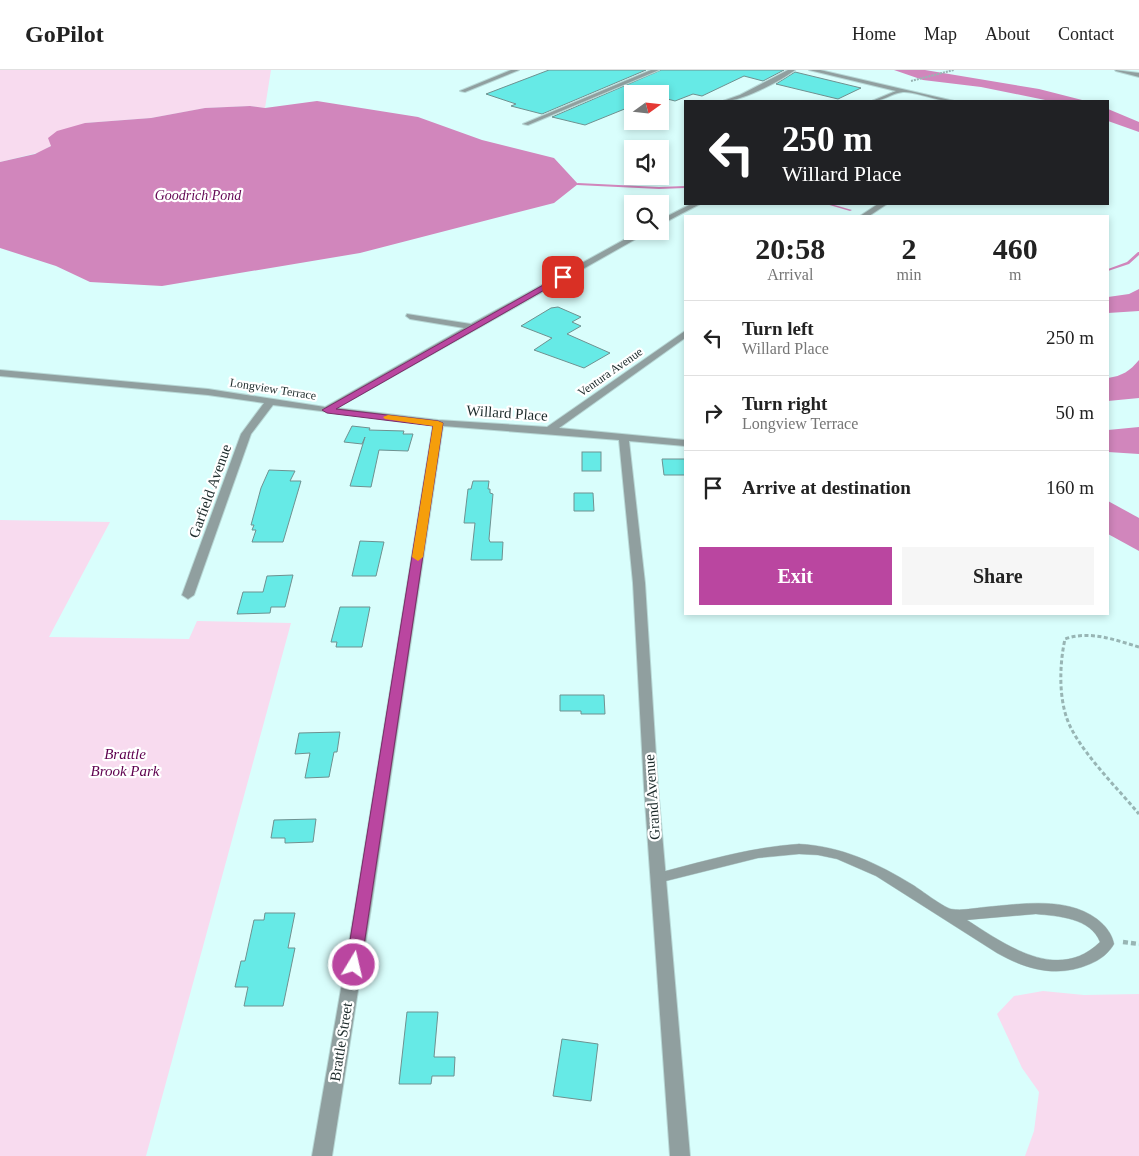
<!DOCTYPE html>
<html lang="en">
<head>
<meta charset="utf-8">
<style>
	:root { --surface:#fff; --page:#f6f6f6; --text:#222; --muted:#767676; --line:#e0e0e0; --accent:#ba46a0 }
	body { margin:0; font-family:Georgia,serif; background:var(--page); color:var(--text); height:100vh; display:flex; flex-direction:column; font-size:19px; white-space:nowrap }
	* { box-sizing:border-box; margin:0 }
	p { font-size:16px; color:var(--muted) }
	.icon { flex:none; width:28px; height:28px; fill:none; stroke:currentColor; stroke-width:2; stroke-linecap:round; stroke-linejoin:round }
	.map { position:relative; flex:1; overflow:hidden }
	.panel { position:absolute; left:684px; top:145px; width:425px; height:400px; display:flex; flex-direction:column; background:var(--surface); border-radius:0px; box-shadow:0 2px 8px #0003 }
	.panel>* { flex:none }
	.banner { position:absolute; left:684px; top:30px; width:425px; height:105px; border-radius:0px; box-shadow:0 2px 8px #0003; background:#202124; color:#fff; overflow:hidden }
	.needle { width:32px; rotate:75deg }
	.controls { position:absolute; left:624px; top:15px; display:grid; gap:10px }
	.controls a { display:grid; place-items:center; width:45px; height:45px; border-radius:0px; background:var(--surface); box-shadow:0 2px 8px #0003; font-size:25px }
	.pin { position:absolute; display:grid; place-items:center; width:42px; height:42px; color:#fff; margin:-21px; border-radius:10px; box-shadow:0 2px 8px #0006 }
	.me { position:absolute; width:55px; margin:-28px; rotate:9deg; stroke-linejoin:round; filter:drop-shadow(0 0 4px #0008) }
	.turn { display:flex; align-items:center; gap:18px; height:105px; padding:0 15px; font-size:22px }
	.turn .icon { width:65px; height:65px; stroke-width:2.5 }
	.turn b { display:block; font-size:35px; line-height:42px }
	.eta { display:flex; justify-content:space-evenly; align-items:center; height:85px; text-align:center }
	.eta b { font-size:30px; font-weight:800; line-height:35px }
	.button { display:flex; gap:10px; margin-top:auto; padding:10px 15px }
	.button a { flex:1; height:58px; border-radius:0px; background:var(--accent); color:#fff; font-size:20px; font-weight:800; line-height:58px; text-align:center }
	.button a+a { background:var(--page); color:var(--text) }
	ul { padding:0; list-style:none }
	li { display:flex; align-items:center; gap:15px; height:75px; padding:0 15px; border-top:1px solid var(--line) }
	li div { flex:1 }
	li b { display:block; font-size:19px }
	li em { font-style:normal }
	header { display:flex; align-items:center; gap:30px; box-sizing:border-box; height:70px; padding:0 25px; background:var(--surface); border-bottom:1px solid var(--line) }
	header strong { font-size:24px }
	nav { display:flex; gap:28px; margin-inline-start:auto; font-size:18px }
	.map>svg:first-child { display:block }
	.green { fill:#f8dbef }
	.water { fill:#d186bc }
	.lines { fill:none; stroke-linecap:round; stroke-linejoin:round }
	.stream { fill:#d186bc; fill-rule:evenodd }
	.building { fill:#66eae6; stroke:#6f9190 }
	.service-casing { stroke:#b7d8d6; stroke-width:1 }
	.minor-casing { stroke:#b7d8d6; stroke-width:2 }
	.tertiary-casing { stroke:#b7d8d6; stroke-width:2 }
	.path-far2 { stroke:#98b5b4; stroke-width:2; stroke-dasharray:2 1; stroke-linecap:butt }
	.path-far1 { stroke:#98b5b4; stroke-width:3; stroke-dasharray:4 2.5; stroke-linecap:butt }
	.path { stroke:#98b5b4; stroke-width:4.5; stroke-dasharray:5 3; stroke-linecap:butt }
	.service { fill:#909f9f; fill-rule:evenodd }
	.minor { fill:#909f9f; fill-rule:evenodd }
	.tertiary { fill:#909f9f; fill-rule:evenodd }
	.route { fill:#ba46a0; stroke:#792e68 }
	.slow { fill:#f59e0b }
	.labels { text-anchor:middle; stroke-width:4.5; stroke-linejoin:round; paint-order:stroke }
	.far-street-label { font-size:12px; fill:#1d2b2b; stroke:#fff }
	.far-water-label { font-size:14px; font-style:italic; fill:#630653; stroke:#fff }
	.street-label { font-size:15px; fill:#1d2b2b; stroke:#fff }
	.park-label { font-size:15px; font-style:italic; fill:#5e004e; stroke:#fff }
</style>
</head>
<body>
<header>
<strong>GoPilot</strong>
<nav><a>Home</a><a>Map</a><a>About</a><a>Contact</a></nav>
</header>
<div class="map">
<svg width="1139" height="1086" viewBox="0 0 1139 1086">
	<rect width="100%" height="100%" fill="#d9fefc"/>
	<g class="green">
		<polygon points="0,0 271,0 265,38 250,36 206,38 151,48 85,53 41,82 0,92"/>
		<polygon points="0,450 110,452 49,567 189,569 197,551 291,553 146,1086 0,1086"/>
		<polygon points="1043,921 1084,925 1139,924 1139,1086 1025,1086 1034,1061 1039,1022 1022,998 997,944 1014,926"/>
	</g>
	<g class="water">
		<polygon points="894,0 925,0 1039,19 1086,31 1050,31 981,17 923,10"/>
		<polygon points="317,31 418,47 482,70 554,88 578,114 554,133 360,183 162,216 90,212 56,196 0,178 0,92 35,84 51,76 48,68 57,61 85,53 151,48 205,38 250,36 265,38"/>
		<polygon points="1108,39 1139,52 1139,62 1108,51"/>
		<polygon points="1139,219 1139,241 1108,243 1108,227 1129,224"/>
		<path d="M1139,290V328L1108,331V308C1122,306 1130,301 1139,290Z"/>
		<polygon points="1139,357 1139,384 1108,382 1108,360"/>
		<polygon points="1108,431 1139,448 1139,481 1108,464"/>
	</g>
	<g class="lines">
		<g class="stream">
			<polygon points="578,113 659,117 685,116 685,118 659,119 577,115 576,114"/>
			<polygon points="826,134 831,134 852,140 850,141"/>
			<polygon points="1138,182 1139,182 1139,185 1129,194 1108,201 1108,199 1127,192"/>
		</g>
	</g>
	<g class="building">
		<polygon points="549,0 646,0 542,44 511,36 516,34 486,24"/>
		<polygon points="661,0 784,0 763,11 744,6 702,26 693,24 675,31 660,27 660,24 632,24 632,36 585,55 552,47"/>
		<polygon points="795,2 861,18 838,29 776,14"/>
		<polygon points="558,237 581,247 572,252 581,256 567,264 610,283 584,298 534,280 552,268 521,256 551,238"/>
		<polygon points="352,356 370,358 369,360 404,361 403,364 413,364 408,381 379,380 371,417 350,416 365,367 362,374 344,372"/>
		<rect x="582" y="382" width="19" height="19"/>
		<polygon points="662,389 685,389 685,405 664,405"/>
		<polygon points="269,400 295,401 290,411 301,411 283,472 252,472 256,460 252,460 254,455 251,455 261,418"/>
		<polygon points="473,411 489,411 488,419 490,419 490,423 493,424 489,469 490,472 503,472 502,490 471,490 475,453 464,453 468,419 471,419"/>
		<polygon points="574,423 593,423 594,441 574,441"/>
		<polygon points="360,471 384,472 376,506 352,506"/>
		<polygon points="293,505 285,537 271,537 270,543 237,544 243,522 263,522 267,506"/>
		<polygon points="340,537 370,537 362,577 336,577 337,572 331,572"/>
		<polygon points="560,625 604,625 605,644 581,644 581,641 560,641"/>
		<polygon points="340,662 337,682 334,682 329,707 305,708 310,683 295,684 299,663"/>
		<polygon points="316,749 313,772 285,773 285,768 271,768 274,750"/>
		<polygon points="265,843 295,843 288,878 295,878 283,936 244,936 248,917 235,917 241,891 245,891 254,850 264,850"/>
		<polygon points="407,942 438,942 434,987 455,987 454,1006 432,1006 431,1014 399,1014"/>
		<polygon points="562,969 598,974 591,1031 553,1026"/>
	</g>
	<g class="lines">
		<g class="service-casing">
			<path id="service" d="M799,774C841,776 877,793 913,815C921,820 943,837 951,839C962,841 975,838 986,837C1021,834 1066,826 1097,849C1106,856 1112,864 1114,874C1109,883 1100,890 1090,894C1058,908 1027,900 997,883L876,806L837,789L818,785L799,784L758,788L658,813L654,812L652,808L654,804L658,803C705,791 751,777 799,774ZM1036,844C1058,846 1091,848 1100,872C1058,913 1006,875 967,850Z"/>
		</g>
		<g class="minor-casing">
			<g id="minor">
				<polygon points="511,0 519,0 465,22 460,21"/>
				<polygon points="651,0 659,0 528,55 523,54"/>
				<path d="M788,0H795C781,11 740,32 723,31L740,25Z"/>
				<path d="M809,0H820L954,31C937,32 916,21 903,22C892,23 884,31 872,31L896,21Z"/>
				<polygon points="691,134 700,134 660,155 660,150"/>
				<polygon points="878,134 887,134 869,146 860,146"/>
				<polygon points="640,161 650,161 337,338 438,350 547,357 685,261 685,268 559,358 685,370 685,376 629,371 645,513 658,717 690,1086 670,1086 644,717 633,513 619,370 443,356 371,838 332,1086 312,1086 355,838 433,355 273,335 251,364 194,525 188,529 182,525 241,364 264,333 208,325 0,306 0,300 208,319 325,337 464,258 410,249 406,246 407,244 471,254"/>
			</g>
		</g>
		<g class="tertiary-casing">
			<polygon id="tertiary" points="1115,0 1139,3 1139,7 1116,1"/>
		</g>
		<polyline class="path-far2" points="911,11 954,0"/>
		<path class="path-far1" d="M1139,577C1115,570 1090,560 1065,569C1059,596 1058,635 1072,660C1087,688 1118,719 1139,744"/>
		<polyline class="path" points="1123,872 1139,874"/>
		<use href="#service" class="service"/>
		<use href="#minor" class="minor"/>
		<use href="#tertiary" class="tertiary"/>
	</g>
	<polygon class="route" points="561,205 567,207 336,339 438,351 443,353 361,895 359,900 354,902 348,900 346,895 433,356 327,343 322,340"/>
	<polygon class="slow" points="388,345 438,351 443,353 423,487 418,491 412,487 433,356 385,349 383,347"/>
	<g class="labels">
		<g class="far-street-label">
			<text transform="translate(610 302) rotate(-35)" y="4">Ventura Avenue</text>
			<text transform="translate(273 319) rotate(9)" y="4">Longview Terrace</text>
		</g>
		<g class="far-water-label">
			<text x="198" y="130">Goodrich Pond</text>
		</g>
		<g class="street-label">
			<text transform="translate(507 343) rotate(4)" y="5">Willard Place</text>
			<text transform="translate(210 421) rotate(-70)" y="5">Garfield Avenue</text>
			<text transform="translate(652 727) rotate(-94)" y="5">Grand Avenue</text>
			<text transform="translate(341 972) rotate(-81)" y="5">Brattle Street</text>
		</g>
		<g class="park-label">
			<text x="125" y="689">Brattle<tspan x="125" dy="17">Brook Park</tspan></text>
		</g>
	</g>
</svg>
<div class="controls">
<a><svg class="needle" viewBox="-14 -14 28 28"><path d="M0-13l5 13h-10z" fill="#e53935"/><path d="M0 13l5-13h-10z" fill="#767676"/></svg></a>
<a><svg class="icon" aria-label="sound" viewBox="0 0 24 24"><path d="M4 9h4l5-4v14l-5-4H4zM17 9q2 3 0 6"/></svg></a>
<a><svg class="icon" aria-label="search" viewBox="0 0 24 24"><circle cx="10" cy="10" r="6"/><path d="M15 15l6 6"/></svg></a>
</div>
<div class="pin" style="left:563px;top:207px;background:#d93025"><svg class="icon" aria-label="arrive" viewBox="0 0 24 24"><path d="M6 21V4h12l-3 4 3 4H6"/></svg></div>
<svg class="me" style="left:354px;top:895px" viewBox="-20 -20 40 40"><circle r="17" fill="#ba46a0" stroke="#fff" stroke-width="3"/><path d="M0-11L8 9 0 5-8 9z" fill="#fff"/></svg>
<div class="banner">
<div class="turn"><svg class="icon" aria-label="left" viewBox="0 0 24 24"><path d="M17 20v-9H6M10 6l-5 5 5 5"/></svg><div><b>250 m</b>Willard Place</div></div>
</div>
<section class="panel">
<div class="eta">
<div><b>20:58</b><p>Arrival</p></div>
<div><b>2</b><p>min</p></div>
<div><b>460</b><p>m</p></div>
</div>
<ul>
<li><svg class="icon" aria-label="left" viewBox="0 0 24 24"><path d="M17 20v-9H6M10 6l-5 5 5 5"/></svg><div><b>Turn left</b><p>Willard Place</p></div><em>250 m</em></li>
<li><svg class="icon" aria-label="right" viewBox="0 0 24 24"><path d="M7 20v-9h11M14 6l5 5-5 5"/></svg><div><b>Turn right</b><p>Longview Terrace</p></div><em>50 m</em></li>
<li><svg class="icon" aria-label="arrive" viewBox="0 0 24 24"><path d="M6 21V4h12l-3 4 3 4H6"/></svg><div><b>Arrive at destination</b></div><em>160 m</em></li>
</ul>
<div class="button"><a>Exit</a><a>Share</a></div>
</section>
</div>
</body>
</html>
